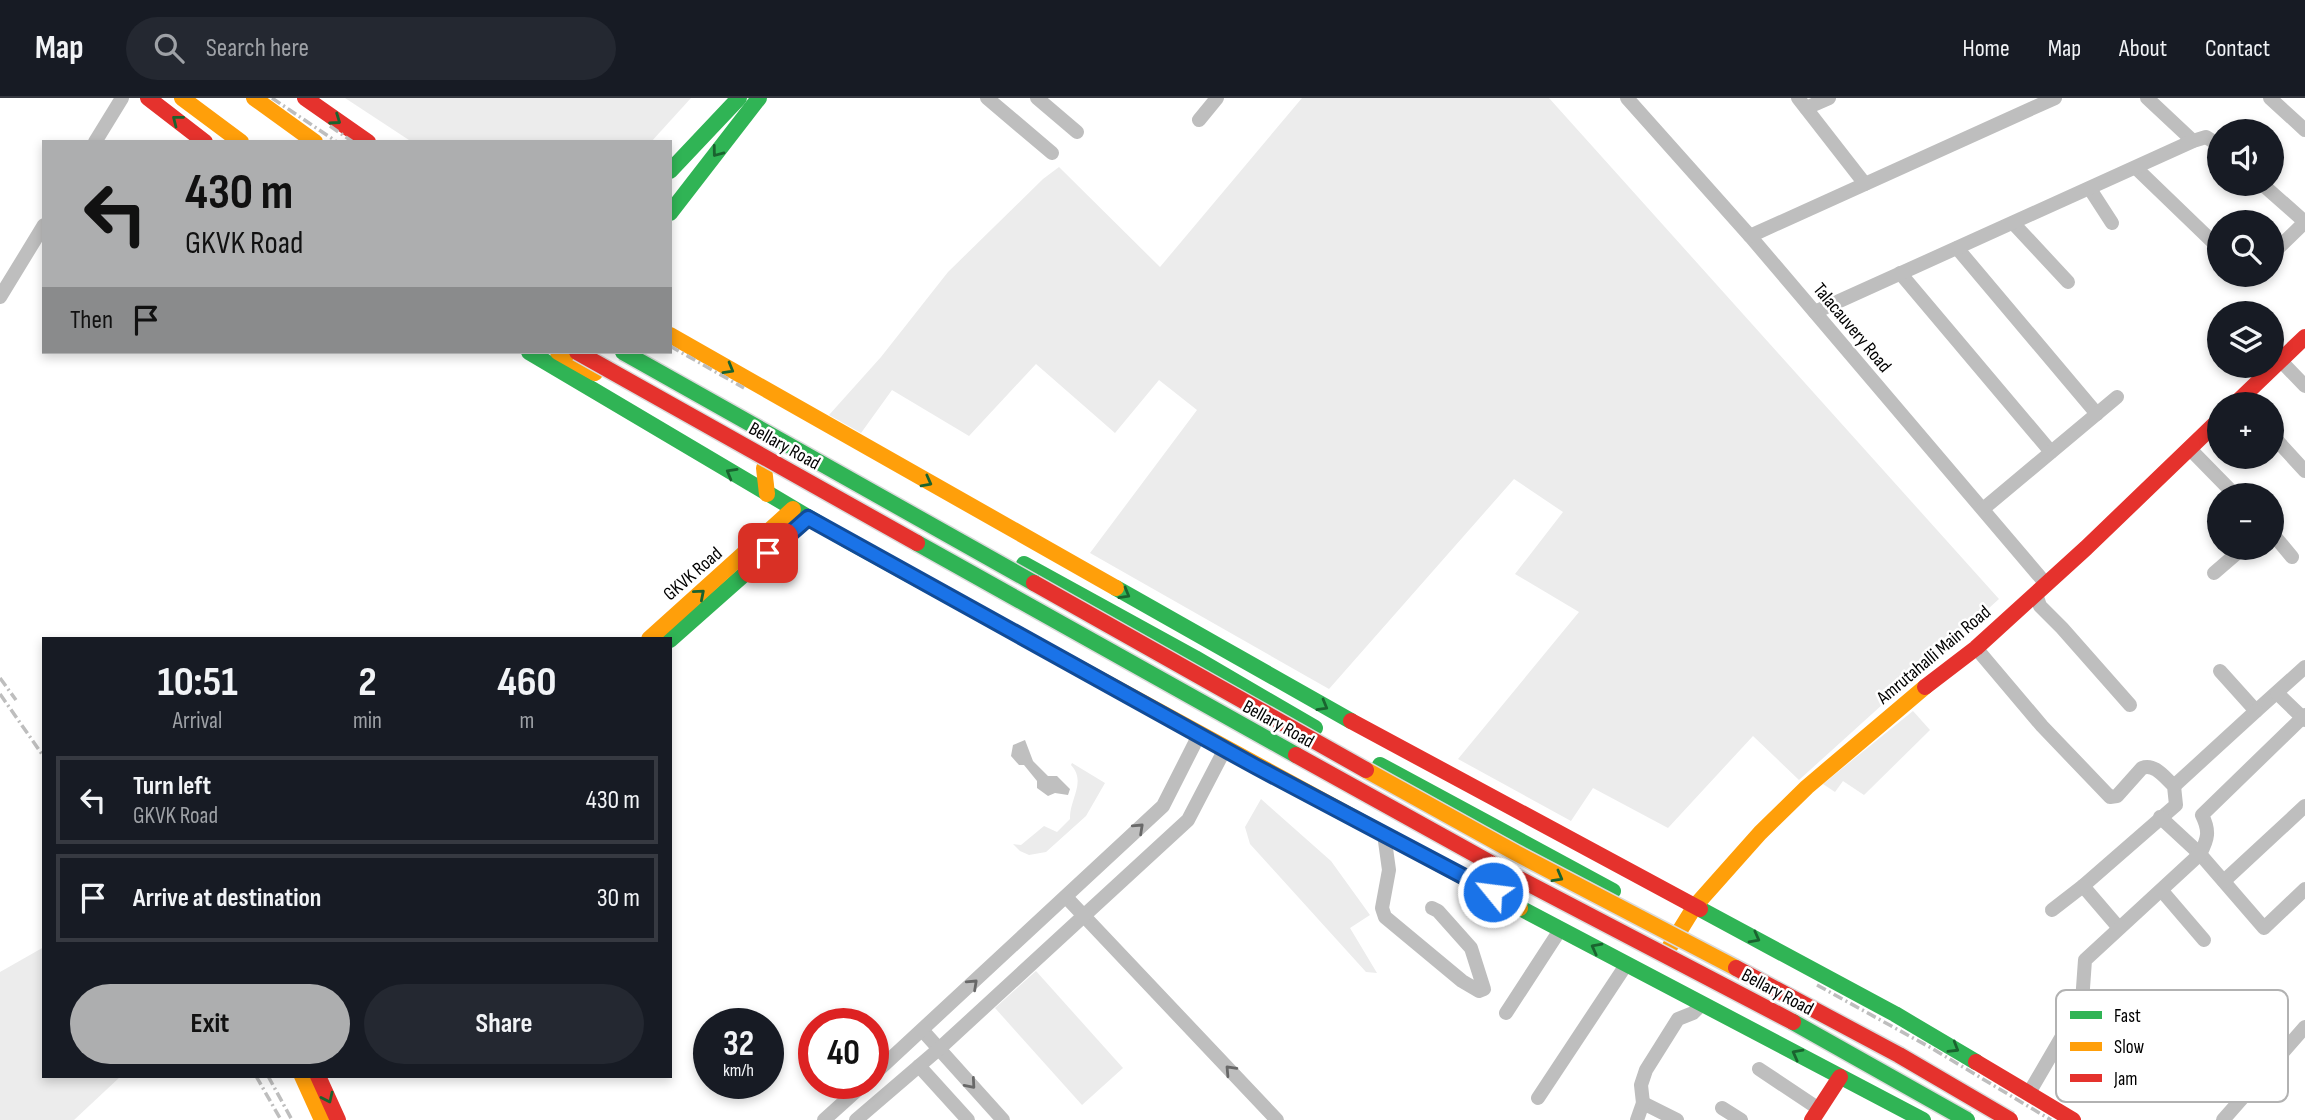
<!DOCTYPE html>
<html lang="en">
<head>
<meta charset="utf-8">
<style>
	:root { --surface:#171b24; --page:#242831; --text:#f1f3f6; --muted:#9ea1a6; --line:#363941; --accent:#adaeaf }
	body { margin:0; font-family:"Sofia Sans Condensed",sans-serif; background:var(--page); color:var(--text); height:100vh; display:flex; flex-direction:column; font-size:26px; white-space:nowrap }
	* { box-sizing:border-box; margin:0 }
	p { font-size:23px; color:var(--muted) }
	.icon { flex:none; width:38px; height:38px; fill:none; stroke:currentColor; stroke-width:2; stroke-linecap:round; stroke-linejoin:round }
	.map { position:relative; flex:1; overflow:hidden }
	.details { position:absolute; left:42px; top:539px; width:630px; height:441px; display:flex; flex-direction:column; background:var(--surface); border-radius:0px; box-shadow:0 4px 10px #0003 }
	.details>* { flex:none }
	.top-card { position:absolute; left:42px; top:42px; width:630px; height:214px; border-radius:0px; box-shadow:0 4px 10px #0003; background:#adaeaf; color:#111; overflow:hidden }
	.controls { position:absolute; left:2207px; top:21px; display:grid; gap:14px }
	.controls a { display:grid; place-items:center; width:77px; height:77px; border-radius:50%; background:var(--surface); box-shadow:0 4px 10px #0003; font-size:35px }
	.speed { position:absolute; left:693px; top:910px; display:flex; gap:14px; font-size:35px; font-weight:700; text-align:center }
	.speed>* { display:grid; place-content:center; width:91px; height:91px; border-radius:50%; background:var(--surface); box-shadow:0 4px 10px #0003; line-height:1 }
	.speed small { font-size:18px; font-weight:400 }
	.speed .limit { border:10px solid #d22; background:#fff; color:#111 }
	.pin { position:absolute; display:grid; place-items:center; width:60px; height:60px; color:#fff; margin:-30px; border-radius:14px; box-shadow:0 4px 10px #0006 }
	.me { position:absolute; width:77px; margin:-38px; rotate:299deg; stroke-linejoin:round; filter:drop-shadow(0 0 5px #0008) }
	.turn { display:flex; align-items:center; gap:24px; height:147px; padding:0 28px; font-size:32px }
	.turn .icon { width:91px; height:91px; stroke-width:2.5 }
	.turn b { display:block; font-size:49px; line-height:60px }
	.then { display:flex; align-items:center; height:66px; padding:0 28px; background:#0003; gap:14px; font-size:26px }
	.eta { display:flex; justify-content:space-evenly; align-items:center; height:119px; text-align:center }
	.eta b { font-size:42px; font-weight:700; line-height:49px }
	.primary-button { display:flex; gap:14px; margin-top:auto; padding:14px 28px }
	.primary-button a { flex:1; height:80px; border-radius:42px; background:var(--accent); color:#111; font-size:28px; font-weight:700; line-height:80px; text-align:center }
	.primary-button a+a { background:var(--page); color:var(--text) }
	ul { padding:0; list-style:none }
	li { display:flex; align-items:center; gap:21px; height:88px; margin:0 14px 10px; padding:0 14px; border:4px solid var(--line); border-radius:0px }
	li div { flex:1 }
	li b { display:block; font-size:26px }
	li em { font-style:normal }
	header { display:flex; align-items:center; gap:42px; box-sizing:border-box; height:98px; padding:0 35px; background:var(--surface); border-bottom:2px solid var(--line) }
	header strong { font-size:33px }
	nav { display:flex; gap:38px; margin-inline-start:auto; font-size:24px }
	.search { width:490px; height:63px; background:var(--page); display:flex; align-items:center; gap:18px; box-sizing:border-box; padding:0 24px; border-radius:38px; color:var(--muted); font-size:26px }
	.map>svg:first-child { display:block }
	.green { fill:#ececec }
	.water { fill:#bfbfbf }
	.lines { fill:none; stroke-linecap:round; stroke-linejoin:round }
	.street { stroke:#bebebe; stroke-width:14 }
	.fast { stroke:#30b455; stroke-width:16 }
	.slow { stroke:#ff9f0a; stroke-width:16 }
	.jam { stroke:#e5322d; stroke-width:16 }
	.rail { stroke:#bebebe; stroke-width:3.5; stroke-dasharray:10 3.5 2 3.5; stroke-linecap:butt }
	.fast-bridge-casing { stroke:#dbdbdb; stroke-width:19; stroke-linecap:butt }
	.slow-bridge-casing { stroke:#dbdbdb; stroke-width:19; stroke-linecap:butt }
	.jam-bridge-casing { stroke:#dbdbdb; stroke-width:19; stroke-linecap:butt }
	.fast-bridge { stroke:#30b455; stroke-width:16 }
	.slow-bridge { stroke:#ff9f0a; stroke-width:16 }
	.jam-bridge { stroke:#e5322d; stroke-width:16 }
	.oneway { stroke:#1a632f }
	.oneway2 { stroke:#686868 }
	.route-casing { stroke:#114b97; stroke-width:18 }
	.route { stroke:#1a73e8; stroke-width:12 }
	.labels { text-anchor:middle; stroke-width:5; stroke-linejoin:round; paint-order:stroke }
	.street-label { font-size:19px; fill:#000; stroke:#fff }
	.key { fill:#fff; stroke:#b2b2b2; stroke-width:2 }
	.key-label { font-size:19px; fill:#000 }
</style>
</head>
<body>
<header>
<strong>Map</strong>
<div class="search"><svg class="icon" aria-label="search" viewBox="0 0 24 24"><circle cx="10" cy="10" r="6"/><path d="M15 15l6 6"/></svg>Search here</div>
<nav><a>Home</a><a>Map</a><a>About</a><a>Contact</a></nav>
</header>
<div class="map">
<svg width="2305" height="1022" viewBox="0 0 2305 1022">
	<rect width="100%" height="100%" fill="#fff"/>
	<g class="green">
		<polygon points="345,0 691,0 651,44 412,44"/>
		<polygon points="1302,0 1549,0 1999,501 1799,682 1753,638 1668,730 1593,690 1571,723 1458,661 1579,514 1515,476 1563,414 1514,381 1329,591 1090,455 1197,312 1159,282 1115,335 1036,266 969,338 892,292 861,335 829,317 881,259 948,174 1043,81 1059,69 1160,169"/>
		<polygon points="1913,613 1930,632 1864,697 1843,683 1835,694 1823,686"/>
		<path d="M1072,665L1105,685L1086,718L1046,754L1029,757L1020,753L1013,746L1021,747L1044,728L1057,734L1070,721C1069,702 1087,684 1071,667Z"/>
		<polygon points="1261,701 1331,763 1370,817 1350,830 1377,875 1366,874 1250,746 1245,729"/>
		<polygon points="44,849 44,978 121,978 74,1022 0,1022 0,874"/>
		<polygon points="1036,873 1123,970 1082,1007 995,910"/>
	</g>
	<polygon class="water" points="1025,642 1033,663 1048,678 1057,678 1070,691 1068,697 1055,695 1048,698 1037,690 1037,683 1024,667 1019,667 1011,658 1013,647"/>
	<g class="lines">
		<g class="street">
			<polyline points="987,0 1052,55"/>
			<polyline points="1037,0 1077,34"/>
			<polyline points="1627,0 1750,138 2046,486"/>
			<polyline points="1798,0 1865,86"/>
			<polyline points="2147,0 2193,43"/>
			<polyline points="2270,0 2305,32"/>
			<polyline points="1806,10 1829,0"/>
			<polyline points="1199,22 1217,0"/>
			<polyline points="95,44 122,0"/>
			<polyline points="2136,70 2219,150"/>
			<polyline points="2262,86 2305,124"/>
			<polyline points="2090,91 2112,125"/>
			<polyline points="2013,125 2068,184"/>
			<polyline points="1750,138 2055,0"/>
			<polyline points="1957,150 2097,316"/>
			<polyline points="2272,156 2305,124"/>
			<polyline points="1900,175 2051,354"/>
			<polyline points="0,199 44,127"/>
			<polyline points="1815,214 2193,43 2206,39 2219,47"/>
			<polyline points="2280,262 2305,288"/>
			<polyline points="2272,337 2305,373"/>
			<polyline points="2189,350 2235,397"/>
			<polyline points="1983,411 2117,299"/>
			<polyline points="2272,435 2292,459"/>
			<polyline points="2214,475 2243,450"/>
			<polyline points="2036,496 2040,508 2062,530 2130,607"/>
			<path d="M1976,550L2042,628L2110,699L2117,698L2142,670C2155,665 2165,680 2174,688L2176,707L2083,788L2119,830"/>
			<polyline points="2220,573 2256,613 2305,569"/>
			<polyline points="2277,595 2305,622"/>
			<polyline points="2174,688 2256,613"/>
			<polyline points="2160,719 2200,756 2264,830 2305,791"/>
			<polyline points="1384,736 1389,772 1382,810 1385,819 1462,883 1479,893 1484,891 1471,850 1438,813 1432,810"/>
			<polyline points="2224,783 2305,708"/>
			<polyline points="2162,793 2204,842"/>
			<polyline points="1066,799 1277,1022"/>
			<polyline points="2052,812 2083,788"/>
			<polyline points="1506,915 1560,832"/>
			<polyline points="923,933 1003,1022"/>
			<polyline points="919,968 968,1022"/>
			<polyline points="1759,971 1819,1011"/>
			<polyline points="873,977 1163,708 1199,637"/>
			<path d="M2029,995L2082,904L2085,862L2200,756C2208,741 2210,733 2202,717L2305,617"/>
			<polyline points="1538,1000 1626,867"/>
			<polyline points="1643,1005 1677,1022"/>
			<polyline points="1722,1010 1741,1022"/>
			<polyline points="824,1022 865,985"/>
			<polyline points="856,1022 940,950 1188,722 1225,651"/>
			<polyline points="1637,1022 1643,1005 1641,987 1646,972 1678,921 1693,915 1702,906"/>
			<polyline points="2223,1022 2305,929"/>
		</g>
		<g class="fast">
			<polyline points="670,73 739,0"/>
			<polyline points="670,115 759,0"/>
			<polyline points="529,254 850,444 1008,531"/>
			<polyline points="1024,466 1195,560 1315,630"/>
			<polyline points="1116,490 1351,623"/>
			<polyline points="670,542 808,420"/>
			<polyline points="1380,667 1613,793"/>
			<polyline points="1520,810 1923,1022"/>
			<polyline points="1700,811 1895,916 1976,964"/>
		</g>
		<g class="slow">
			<polyline points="182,0 241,44"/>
			<polyline points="254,0 315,44"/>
			<polyline points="670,237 1116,490"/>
			<polyline points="558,254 595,275"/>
			<polyline points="764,370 767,396"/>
			<polyline points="1008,531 1520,810"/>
			<polyline points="649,541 793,411"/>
			<polyline points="1669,850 1695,808 1760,735 1807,689 1925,589"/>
			<polyline points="302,978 322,1022"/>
		</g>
		<g class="jam">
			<polyline points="148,0 205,44"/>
			<polyline points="305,0 368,44"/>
			<polyline points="2235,306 2305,239"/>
			<polyline points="1925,589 1976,550 2086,450 2219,322"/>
			<polyline points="1351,623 1700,811"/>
			<polyline points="1470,782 1492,777"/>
			<polyline points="1976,964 2073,1022"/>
			<polyline points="318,978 338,1022"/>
			<polyline points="1812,1022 1840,979"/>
		</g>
		<g class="rail">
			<polyline points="272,0 337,44"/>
			<polyline points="330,28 353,44"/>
			<polyline points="670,248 744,290"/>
			<polyline points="0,580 16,602"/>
			<polyline points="0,596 44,659"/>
			<polyline points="1817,887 1933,951 2051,1022"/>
			<polyline points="256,978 281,1022"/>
			<polyline points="268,978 292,1022"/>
		</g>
		<g class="fast-bridge-casing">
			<g id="fast-bridge">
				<polyline points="623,254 1034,485"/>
				<polyline points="917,445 1296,657"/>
				<polyline points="1793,924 1967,1022"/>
			</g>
		</g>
		<g class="slow-bridge-casing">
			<polyline id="slow-bridge" points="1366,672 1516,755 1736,870"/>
		</g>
		<g class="jam-bridge-casing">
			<g id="jam-bridge">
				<polyline points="577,254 917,445"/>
				<polyline points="1034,485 1366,672"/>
				<polyline points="1296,657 1514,778 1793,924"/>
				<polyline points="1736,870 1899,957 2010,1022"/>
			</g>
		</g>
		<use href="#fast-bridge" class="fast-bridge"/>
		<use href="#slow-bridge" class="slow-bridge"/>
		<use href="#jam-bridge" class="jam-bridge"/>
	</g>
	<defs><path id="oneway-chevron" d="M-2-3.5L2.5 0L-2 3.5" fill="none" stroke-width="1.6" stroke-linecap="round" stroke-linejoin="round" transform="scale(1.75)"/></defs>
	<g class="oneway">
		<use href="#oneway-chevron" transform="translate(177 22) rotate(-142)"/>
		<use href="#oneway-chevron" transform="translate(336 22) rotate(35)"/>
		<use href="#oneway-chevron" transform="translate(717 54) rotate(127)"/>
		<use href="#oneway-chevron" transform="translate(729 271) rotate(30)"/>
		<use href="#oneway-chevron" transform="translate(731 375) rotate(-150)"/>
		<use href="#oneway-chevron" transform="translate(927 384) rotate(28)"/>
		<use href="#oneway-chevron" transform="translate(700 496) rotate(-41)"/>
		<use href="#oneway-chevron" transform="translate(1125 496) rotate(30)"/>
		<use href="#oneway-chevron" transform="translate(1323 608) rotate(30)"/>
		<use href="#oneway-chevron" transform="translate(1558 779) rotate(29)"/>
		<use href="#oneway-chevron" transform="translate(1755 840) rotate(28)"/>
		<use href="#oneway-chevron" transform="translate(1596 850) rotate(-152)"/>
		<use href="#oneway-chevron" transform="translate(1954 950) rotate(31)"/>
		<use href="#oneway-chevron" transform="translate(1797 956) rotate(-152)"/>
		<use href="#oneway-chevron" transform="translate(328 1000) rotate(65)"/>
	</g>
	<g class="oneway2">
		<use href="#oneway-chevron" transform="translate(1139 730) rotate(-43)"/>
		<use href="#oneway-chevron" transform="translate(973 886) rotate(-43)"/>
		<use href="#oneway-chevron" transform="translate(1230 972) rotate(-133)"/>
		<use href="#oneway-chevron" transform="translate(971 986) rotate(49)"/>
	</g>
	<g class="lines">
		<g class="route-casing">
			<polyline id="route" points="768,455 808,420 1255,668 1493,794"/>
		</g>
		<use href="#route" class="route"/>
	</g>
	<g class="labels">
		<g class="street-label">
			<text transform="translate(1853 229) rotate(50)" y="7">Talacauvery Road</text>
			<text transform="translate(785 347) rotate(29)" y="7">Bellary Road</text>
			<text transform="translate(692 475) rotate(-41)" y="7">GKVK Road</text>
			<text transform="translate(1933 556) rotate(-40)" y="7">Amrutahalli Main Road</text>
			<text transform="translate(1279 625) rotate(29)" y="7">Bellary Road</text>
			<text transform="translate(1778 893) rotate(28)" y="7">Bellary Road</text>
		</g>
	</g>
	<rect x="2056" y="892" width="232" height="112" rx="10" class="key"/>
	<rect x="2070" y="913" width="32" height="8" fill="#30b455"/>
	<rect x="2070" y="944" width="32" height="9" fill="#ff9f0a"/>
	<rect x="2070" y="976" width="32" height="8" fill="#e5322d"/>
	<g class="key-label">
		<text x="2114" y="924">Fast</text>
		<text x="2114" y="955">Slow</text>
		<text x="2114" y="987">Jam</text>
	</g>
</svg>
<div class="controls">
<a><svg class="icon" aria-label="sound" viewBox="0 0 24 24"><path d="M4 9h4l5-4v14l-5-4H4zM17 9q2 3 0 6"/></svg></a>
<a><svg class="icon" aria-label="search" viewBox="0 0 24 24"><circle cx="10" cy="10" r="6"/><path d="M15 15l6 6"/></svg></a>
<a><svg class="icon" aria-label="layers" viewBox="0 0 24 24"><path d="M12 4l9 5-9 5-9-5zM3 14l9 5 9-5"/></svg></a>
<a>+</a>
<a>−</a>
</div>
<div class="speed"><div>32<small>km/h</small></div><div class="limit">40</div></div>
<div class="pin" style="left:768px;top:455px;background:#d93025"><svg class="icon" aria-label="arrive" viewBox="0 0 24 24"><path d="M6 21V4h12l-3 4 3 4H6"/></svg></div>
<svg class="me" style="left:1493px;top:794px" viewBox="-20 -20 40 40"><circle r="17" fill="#1a73e8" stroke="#fff" stroke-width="3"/><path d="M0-11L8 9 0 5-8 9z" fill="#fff"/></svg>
<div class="top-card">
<div class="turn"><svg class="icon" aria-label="left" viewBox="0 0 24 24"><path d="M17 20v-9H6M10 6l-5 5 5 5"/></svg><div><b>430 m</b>GKVK Road</div></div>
<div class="then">Then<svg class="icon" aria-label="arrive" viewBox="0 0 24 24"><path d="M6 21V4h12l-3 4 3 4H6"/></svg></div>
</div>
<section class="details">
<div class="eta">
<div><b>10:51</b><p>Arrival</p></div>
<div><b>2</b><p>min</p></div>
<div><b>460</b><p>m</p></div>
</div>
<ul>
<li><svg class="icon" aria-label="left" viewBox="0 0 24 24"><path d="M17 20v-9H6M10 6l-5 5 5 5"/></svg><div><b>Turn left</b><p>GKVK Road</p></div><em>430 m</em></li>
<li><svg class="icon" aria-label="arrive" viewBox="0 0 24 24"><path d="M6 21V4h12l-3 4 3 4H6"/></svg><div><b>Arrive at destination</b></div><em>30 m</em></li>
</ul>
<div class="primary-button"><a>Exit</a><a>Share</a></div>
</section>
</div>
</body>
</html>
